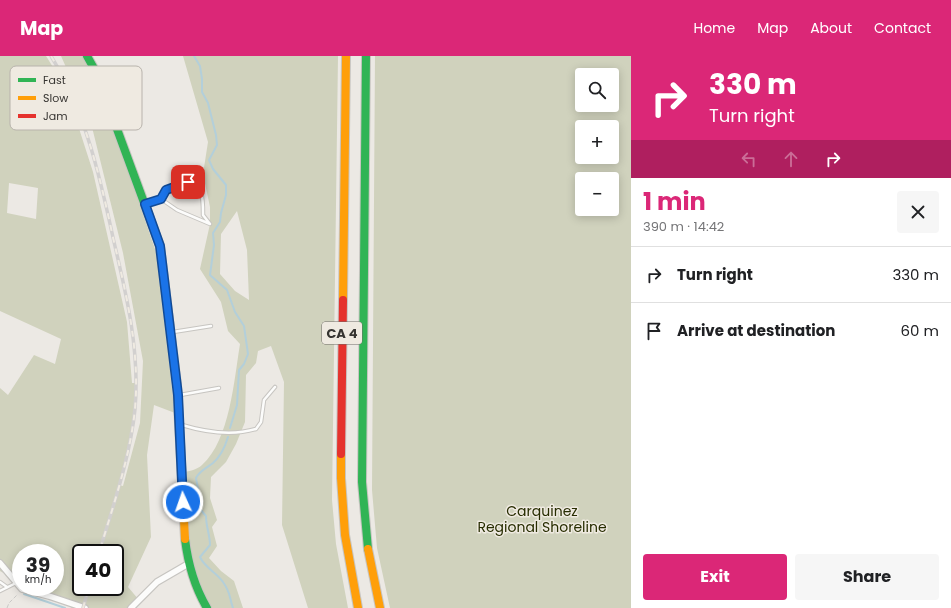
<!DOCTYPE html>
<html lang="en">
<head>
<meta charset="utf-8">
<style>
	:root { --surface:#fff; --page:#f6f6f6; --text:#202124; --muted:#757577; --line:#e0e0e0; --accent:#db2777 }
	body { margin:0; font-family:Poppins,sans-serif; background:var(--page); color:var(--text); height:100vh; display:flex; flex-direction:column; font-size:15px; white-space:nowrap }
	* { box-sizing:border-box; margin:0 }
	p { font-size:13px; color:var(--muted) }
	.icon { flex:none; width:22px; height:22px; fill:none; stroke:currentColor; stroke-width:2; stroke-linecap:round; stroke-linejoin:round }
	.map { position:relative; flex:1; overflow:hidden }
	.drawer { display:flex; flex-direction:column; background:var(--surface); width:320px }
	.drawer>* { flex:none }
	.hud { background:#db2777; color:#fff; overflow:hidden }
	.buttons { position:absolute; left:575px; top:12px; display:grid; gap:8px }
	.buttons a { display:grid; place-items:center; width:44px; height:44px; border-radius:4px; background:var(--surface); box-shadow:0 2px 10px #0003; font-size:20px }
	.speed { position:absolute; left:12px; top:488px; display:flex; gap:8px; font-size:20px; font-weight:700; text-align:center }
	.speed>* { display:grid; place-content:center; width:52px; height:52px; border-radius:50%; background:var(--surface); box-shadow:0 2px 10px #0003; line-height:1 }
	.speed small { font-size:10px; font-weight:400 }
	.speed .limit { border:2px solid #111; border-radius:6px; background:#fff; color:#111 }
	.pin { position:absolute; display:grid; place-items:center; width:34px; height:34px; color:#fff; margin:-17px; border-radius:8px; box-shadow:0 2px 6px #0006 }
	.me { position:absolute; width:44px; margin:-22px; rotate:357deg; stroke-linejoin:round; filter:drop-shadow(0 0 3px #0008) }
	.turn { display:flex; align-items:center; gap:14px; height:84px; padding:0 12px; font-size:18px }
	.turn .icon { width:52px; height:52px; stroke-width:2.5 }
	.turn b { display:block; font-size:28px; line-height:34px }
	.lanes { display:flex; align-items:center; height:38px; padding:0 12px; background:#0003; justify-content:center; gap:20px; direction:ltr }
	.lanes .off { opacity:.35 }
	.round { display:grid; place-items:center; flex:none; width:42px; height:42px; border-radius:4px; background:var(--page) }
	.headline { display:flex; align-items:center; justify-content:space-between; height:68px; padding:0 12px }
	h1 { font-size:24px; font-weight:700; line-height:30px; color:var(--accent) }
	.cta { display:flex; gap:8px; margin-top:auto; padding:8px 12px }
	.cta a { flex:1; height:46px; border-radius:4px; background:var(--accent); color:#fff; font-size:16px; font-weight:700; line-height:46px; text-align:center }
	.cta a+a { background:var(--page); color:var(--text) }
	ul { padding:0; list-style:none }
	li { display:flex; align-items:center; gap:12px; height:56px; padding:0 12px; border-top:1px solid var(--line) }
	li div { flex:1 }
	li b { display:block; font-size:15px }
	li em { font-style:normal }
	header { display:flex; align-items:center; gap:24px; box-sizing:border-box; height:56px; padding:0 20px; background:var(--accent); color:#fff }
	header strong { font-size:19px }
	nav { display:flex; gap:22px; margin-inline-start:auto; font-size:14px }
	main { display:flex; flex:1; min-height:0 }
	.map>svg:first-child { display:block }
	.green { fill:#d0d2bd; fill-rule:evenodd }
	.lines { fill:none; stroke-linecap:round; stroke-linejoin:round }
	.stream { stroke:#b3cfda; stroke-width:2 }
	.lane-casing { stroke:#c7c5c1; stroke-width:4.5 }
	.street-casing { stroke:#c7c5c1; stroke-width:8 }
	.fast-casing { stroke:#c7c5c1; stroke-width:10 }
	.slow-casing { stroke:#c7c5c1; stroke-width:10 }
	.jam-casing { stroke:#c7c5c1; stroke-width:10 }
	.path { stroke:#cac9c7; stroke-width:1; stroke-dasharray:4 2; stroke-linecap:butt }
	.lane { stroke:#fcfcfb; stroke-width:2.5 }
	.street { stroke:#fcfcfb; stroke-width:5.5 }
	.fast { stroke:#30b455; stroke-width:8 }
	.slow { stroke:#ff9f0a; stroke-width:8 }
	.jam { stroke:#e5322d; stroke-width:8 }
	.rail-casing { stroke:#d2d0cf; stroke-width:3.5 }
	.rail { stroke:#efeae1; stroke-width:2; stroke-dasharray:6; stroke-linecap:butt }
	.route-casing { stroke:#114b97; stroke-width:10 }
	.route { stroke:#1a73e8; stroke-width:7 }
	.labels { text-anchor:middle; stroke-width:3; stroke-linejoin:round; paint-order:stroke }
	.shield { fill:#efeae1; stroke:#6e6b66; stroke-width:1 }
	.shield-label { font-size:13px; font-weight:bold; fill:#363431 }
	.park-label { font-size:14px; fill:#272d01; stroke:#efeae1 }
	.key { fill:#efeae1; stroke:#b8b3ac; stroke-width:1 }
	.key-label { font-size:11px; fill:#363431 }
</style>
</head>
<body>
<header>
<strong>Map</strong>
<nav><a>Home</a><a>Map</a><a>About</a><a>Contact</a></nav>
</header>
<main>
<div class="map">
<svg width="631" height="552" viewBox="0 0 631 552">
	<rect width="100%" height="100%" fill="#ece9e4"/>
	<g class="green">
		<path d="M0,0H46L66,32L93,116L127,266L132,327H136L132,376L119,429L123,430L140,367L143,305L123,197L91,67L61,0H83L107,52L157,199L175,357L154,349L147,399L151,481L128,531L139,544L131,552H71L73,548L22,533L13,522L0,515V332L8,339L34,299L55,308L61,283L0,255ZM9,127L38,132L36,163L7,157ZM21,497H55V531H21ZM81,497H115V531H81Z"/>
		<path d="M183,0H338L332,444L336,488L348,552H308L282,469L284,326L271,290L258,295L256,307L246,319L245,366L236,388L226,406L211,421L210,442L217,464L212,471L217,490L209,502L221,515L234,525L243,552H207L188,508L182,417C188,415 197,414 202,409C230,384 234,324 240,288L228,275L221,246L200,213L210,168V151L203,118L208,86ZM237,155L247,194L249,244L235,235L220,218L221,178Z"/>
		<path d="M375,0H631V552H390L377,492L372,434ZM582,19H612V49H582ZM582,71H612V101H582ZM582,123H612V153H582Z"/>
	</g>
	<g class="lines">
		<g class="stream">
			<polyline points="194,0 200,10 202,23 202,36 208,47 216,79 217,89 209,104 213,113 226,129 226,139 221,157 220,166 213,177 214,189 210,219 227,234 235,256 244,270 248,298 244,308 239,314 237,349 230,372"/>
			<path d="M228,381C225,391 221,400 213,407C207,412 200,414 196,422L200,444V453L206,460C206,471 210,479 210,489L200,501C205,512 216,516 223,526C231,537 229,541 233,552"/>
			<polyline points="24,538 65,552"/>
		</g>
		<g class="lane-casing">
			<g id="lane">
				<path d="M145,147L161,143L177,154L210,168L203,159C203,149 204,123 187,126C180,127 173,131 166,133L161,143"/>
				<polyline points="173,276 211,270"/>
				<polyline points="180,339 219,332"/>
				<path d="M182,369C205,376 232,380 256,373L261,366L264,344L275,331"/>
				<polyline points="0,526 7,531"/>
				<polyline points="0,535 16,527"/>
			</g>
		</g>
		<g class="street-casing">
			<g id="street">
				<polyline points="0,507 22,533 49,540 85,552"/>
				<polyline points="131,552 157,526 188,508"/>
			</g>
		</g>
		<g class="fast-casing">
			<g id="fast">
				<polyline points="87,0 96,16 160,190 177,329"/>
				<polyline points="366,0 362,426 368,493"/>
				<path d="M185,483C188,508 194,530 207,552"/>
			</g>
		</g>
		<g class="slow-casing">
			<g id="slow">
				<polyline points="343,244 346,0"/>
				<polyline points="177,329 185,483"/>
				<polyline points="341,398 341,422 345,479 358,552"/>
				<polyline points="368,493 380,552"/>
			</g>
		</g>
		<g class="jam-casing">
			<polyline id="jam" points="341,398 343,244"/>
		</g>
		<polyline class="path" points="7,552 9,547 18,538"/>
		<use href="#lane" class="lane"/>
		<use href="#street" class="street"/>
		<use href="#fast" class="fast"/>
		<use href="#slow" class="slow"/>
		<use href="#jam" class="jam"/>
		<g class="rail-casing">
			<g id="rail">
				<path d="M51,0C86,57 100,121 114,186C127,241 140,296 135,353C130,402 113,450 99,497"/>
				<polyline points="83,552 89,531"/>
			</g>
		</g>
		<use href="#rail" class="rail"/>
	</g>
	<g class="lines">
		<g class="route-casing">
			<polyline id="route" points="183,446 178,339 160,190 145,148 161,143 166,134 188,126"/>
		</g>
		<use href="#route" class="route"/>
	</g>
	<g class="labels">
		<rect class="shield" x="322" y="266" width="40" height="22" rx="3"/>
		<g class="shield-label">
			<text x="342" y="282">CA 4</text>
		</g>
		<g class="park-label">
			<text x="542" y="460">Carquinez<tspan x="542" dy="16">Regional Shoreline</tspan></text>
		</g>
	</g>
	<rect x="10" y="10" width="132" height="64" rx="6" class="key"/>
	<rect x="18" y="22" width="18" height="4" fill="#30b455"/>
	<rect x="18" y="40" width="18" height="4" fill="#ff9f0a"/>
	<rect x="18" y="58" width="18" height="4" fill="#e5322d"/>
	<g class="key-label">
		<text x="43" y="28">Fast</text>
		<text x="43" y="46">Slow</text>
		<text x="43" y="64">Jam</text>
	</g>
</svg>
<div class="buttons">
<a><svg class="icon" aria-label="search" viewBox="0 0 24 24"><circle cx="10" cy="10" r="6"/><path d="M15 15l6 6"/></svg></a>
<a>+</a>
<a>−</a>
</div>
<div class="speed"><div>39<small>km/h</small></div><div class="limit">40</div></div>
<div class="pin" style="left:188px;top:126px;background:#d93025"><svg class="icon" aria-label="arrive" viewBox="0 0 24 24"><path d="M6 21V4h12l-3 4 3 4H6"/></svg></div>
<svg class="me" style="left:183px;top:446px" viewBox="-20 -20 40 40"><circle r="17" fill="#1a73e8" stroke="#fff" stroke-width="3"/><path d="M0-11L8 9 0 5-8 9z" fill="#fff"/></svg>
</div>
<section class="drawer">
<div class="hud">
<div class="turn"><svg class="icon" aria-label="right" viewBox="0 0 24 24"><path d="M7 20v-9h11M14 6l5 5-5 5"/></svg><div><b>330 m</b>Turn right</div></div>
<div class="lanes"><svg class="icon off" aria-label="left" viewBox="0 0 24 24"><path d="M17 20v-9H6M10 6l-5 5 5 5"/></svg><svg class="icon off" aria-label="ahead" viewBox="0 0 24 24"><path d="M12 20V5M6 11l6-6 6 6"/></svg><svg class="icon" aria-label="right" viewBox="0 0 24 24"><path d="M7 20v-9h11M14 6l5 5-5 5"/></svg></div>
</div>
<div class="headline"><div><h1>1 min</h1><p>390 m · 14:42</p></div><a class="round"><svg class="icon" aria-label="close" viewBox="0 0 24 24"><path d="M6 6l12 12M18 6L6 18"/></svg></a></div>
<ul>
<li><svg class="icon" aria-label="right" viewBox="0 0 24 24"><path d="M7 20v-9h11M14 6l5 5-5 5"/></svg><div><b>Turn right</b></div><em>330 m</em></li>
<li><svg class="icon" aria-label="arrive" viewBox="0 0 24 24"><path d="M6 21V4h12l-3 4 3 4H6"/></svg><div><b>Arrive at destination</b></div><em>60 m</em></li>
</ul>
<div class="cta"><a>Exit</a><a>Share</a></div>
</section>
</main>
</body>
</html>
